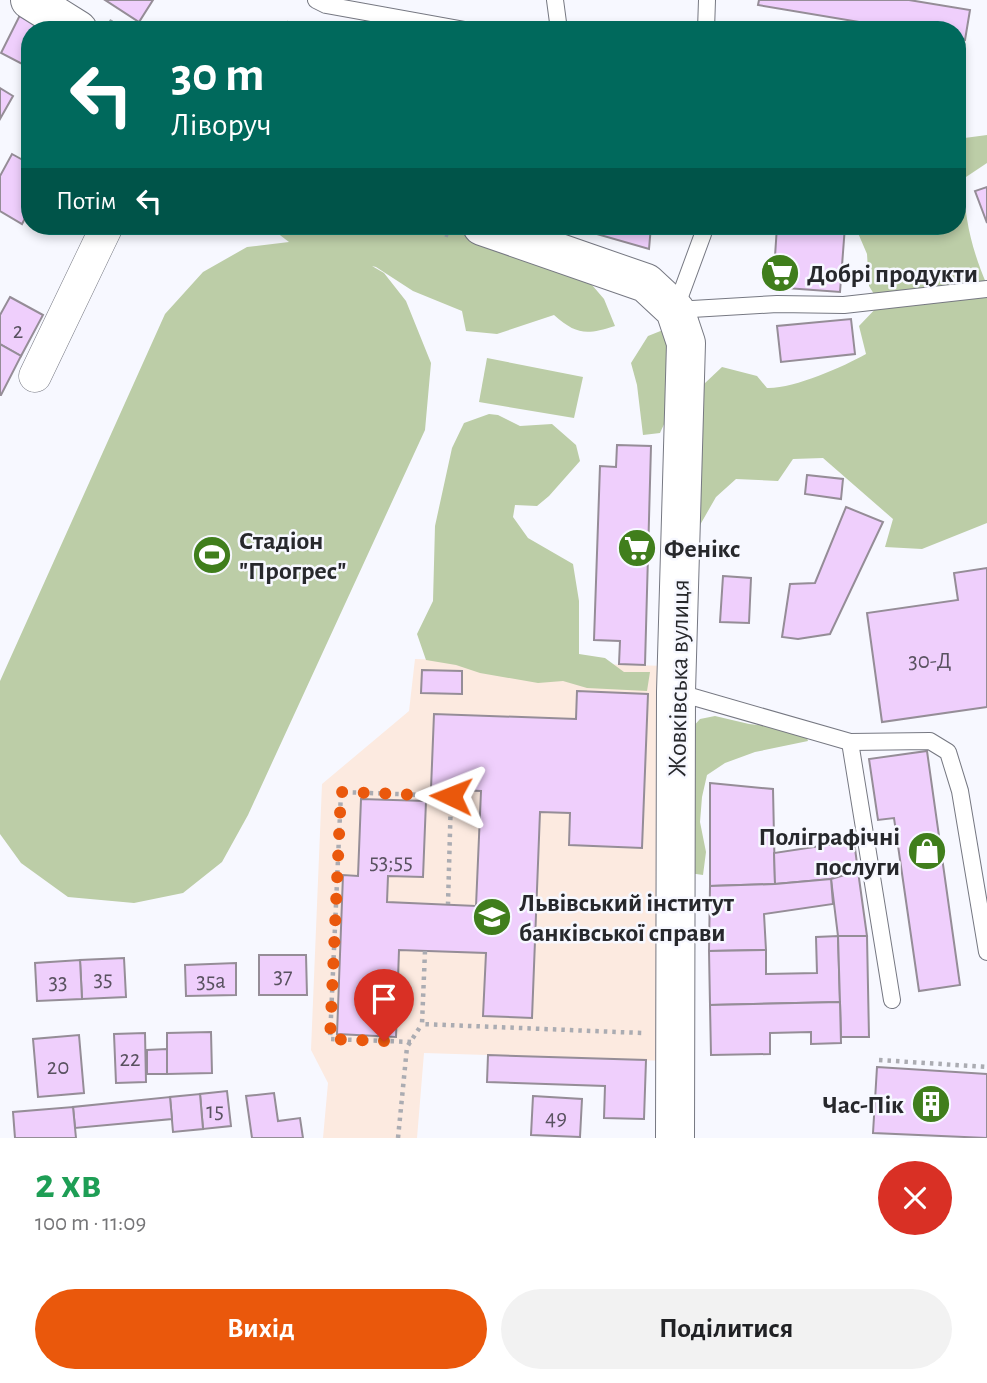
<!DOCTYPE html>
<html lang="uk">
<head>
<meta charset="utf-8">
<style>
	:root { --surface:#fff; --page:#f2f2f2; --text:#202124; --muted:#757577; --accent:#ea580c }
	body { margin:0; font-family:"Alegreya Sans",sans-serif; background:var(--page); color:var(--text); height:100vh; display:flex; flex-direction:column; font-size:26px; white-space:nowrap }
	* { box-sizing:border-box; margin:0 }
	p { font-size:23px; color:var(--muted) }
	.icon { flex:none; width:38px; height:38px; fill:none; stroke:currentColor; stroke-width:2; stroke-linecap:round; stroke-linejoin:round }
	.map { position:relative; height:1138px; overflow:hidden }
	.sheet { display:flex; flex-direction:column; background:var(--surface); flex:1 }
	.sheet>* { flex:none }
	.banner { position:absolute; left:21px; top:21px; width:945px; height:214px; border-radius:28px; box-shadow:0 4px 10px #0003; background:#00695c; color:#fff; overflow:hidden }
	.pin { position:absolute; display:grid; place-items:center; width:60px; height:60px; color:#fff; margin:-72px -30px; border-radius:50% 50% 50% 0; rotate:-45deg; box-shadow:0 0 7px #0007 }
	.pin .icon { rotate:45deg }
	.me { position:absolute; width:77px; margin:-38px; rotate:272deg; stroke-linejoin:round; filter:drop-shadow(0 0 5px #0008) }
	.turn { display:flex; align-items:center; gap:24px; height:147px; padding:0 35px; font-size:32px }
	.turn .icon { width:91px; height:91px; stroke-width:2.5 }
	.turn b { display:block; font-size:49px; line-height:60px }
	.then { display:flex; align-items:center; height:66px; padding:0 35px; background:#0003; gap:14px; font-size:26px }
	.round { display:grid; place-items:center; flex:none; width:74px; height:74px; border-radius:37px; background:var(--page) }
	.overview { display:flex; align-items:center; justify-content:space-between; height:119px; padding:0 35px }
	h1 { font-size:42px; font-weight:600; line-height:52px; color:#1e9e55 }
	.action { display:flex; gap:14px; margin-top:auto; padding:14px 35px }
	.action a { flex:1; height:80px; border-radius:42px; background:var(--accent); color:#fff; font-size:28px; font-weight:600; line-height:80px; text-align:center }
	.action a+a { background:var(--page); color:var(--text) }
	.map>svg:first-child { display:block }
	.education { fill:#fceae0 }
	.green { fill:#bccda7 }
	.building { fill:#efcffc; stroke:#958d97; stroke-width:2 }
	.lines { fill:none; stroke-linecap:round; stroke-linejoin:round }
	.lane-casing { stroke:#767882; stroke-width:18 }
	.street-casing { stroke:#767882; stroke-width:33 }
	.secondary-casing { stroke:#767882; stroke-width:40 }
	.path { stroke:#abacb2; stroke-width:4.5; stroke-dasharray:3.5 5; stroke-linecap:butt }
	.lane { stroke:#fff; stroke-width:16 }
	.street { stroke:#fff; stroke-width:32 }
	.secondary { stroke:#fff; stroke-width:38 }
	.route { stroke:#ea580c; stroke-width:12; stroke-dasharray:0 21.6 }
	.labels { text-anchor:middle; stroke-width:5; stroke-linejoin:round; paint-order:stroke }
	.number-label { font-size:23px; fill:#595260 }
	.poi-label { font-size:26px; font-weight:bold; fill:#27282c; stroke:#f7f8ff; text-anchor:start }
	.street-label { font-size:26px; fill:#27282c; stroke:#f7f8ff }
</style>
</head>
<body>
<div class="map">
<svg width="987" height="1138" viewBox="0 0 987 1138">
	<rect width="100%" height="100%" fill="#f7f8ff"/>
	<polygon class="education" points="415,659 667,666 667,1061 424,1053 417,1138 323,1138 328,1083 311,1050 322,784 409,711"/>
	<g class="green">
		<path d="M987,135V163L963,179C965,219 971,248 987,285V523L922,549L885,547L893,519L823,458L793,459L778,481L736,479L716,497L700,525L704,384L722,367L757,376L767,388C793,389 843,367 866,354L859,326L880,304L869,286L867,254L855,226H957V139Z"/>
		<path d="M268,226H523L559,266L592,285L604,299L615,326C586,335 577,335 554,315L497,334L466,331L462,311L413,291L376,267L372,266L384,273L406,301L431,363L425,430L248,815L222,862L183,893L134,903L68,897L21,863L0,834V681L165,314L203,272L247,247L289,242Z"/>
		<polygon points="663,330 669,337 670,411 660,433 643,435 637,385 631,363 648,336"/>
		<polygon points="487,358 583,377 574,418 479,402"/>
		<polygon points="489,414 498,415 520,426 552,424 576,445 580,461 549,496 537,506 515,505 513,517 528,538 573,564 579,601 579,654 605,658 624,672 650,672 647,691 587,688 563,681 538,683 480,673 456,665 426,660 417,634 433,601 435,526 452,448 464,423"/>
		<polygon points="715,716 749,724 804,730 808,741 755,752 725,763 707,775 702,797 700,822 706,852 703,875 682,872 681,740 700,719"/>
	</g>
	<g class="building">
		<polygon points="105,0 153,0 139,22"/>
		<polygon points="759,0 909,0 970,10 965,40 957,38 957,30 907,30 758,5"/>
		<polygon points="21,13 53,30 30,30 30,68 1,53"/>
		<polygon points="288,22 327,30 287,30"/>
		<polygon points="0,88 13,96 0,119"/>
		<polygon points="12,154 30,164 30,209 22,224 0,211 0,176"/>
		<polygon points="987,187 987,223 975,191"/>
		<polygon points="569,226 651,226 649,249"/>
		<polygon points="777,226 845,226 840,292 773,287"/>
		<polygon points="10,297 43,315 21,356 0,344 0,315"/>
		<polygon points="851,319 855,354 781,362 777,326"/>
		<polygon points="0,344 21,356 1,395 0,395"/>
		<polygon points="617,445 651,446 645,665 619,664 620,641 594,640 600,466 616,467"/>
		<polygon points="807,475 843,479 841,499 805,494"/>
		<polygon points="846,507 883,522 830,634 798,639 782,637 790,584 815,583"/>
		<polygon points="987,568 987,707 882,722 867,613 958,600 954,573"/>
		<polygon points="723,576 751,578 749,623 720,622"/>
		<polygon points="422,670 462,671 462,694 421,693"/>
		<polygon points="577,691 648,694 642,848 569,845 570,813 540,812 532,1018 483,1016 486,953 399,950 396,1037 337,1034 343,875 358,876 361,799 426,801 423,877 388,876 387,902 476,906 481,791 431,789 434,714 576,719"/>
		<polygon points="927,751 960,985 919,991 894,818 878,820 869,759"/>
		<polygon points="710,783 773,789 775,884 710,886"/>
		<polygon points="854,841 858,871 831,879 775,884 774,853"/>
		<polygon points="858,871 867,936 838,936 831,879"/>
		<polygon points="831,879 833,904 764,914 766,950 709,951 710,886 775,884"/>
		<polygon points="838,936 840,1002 710,1005 709,951 766,950 766,974 817,973 816,937"/>
		<polygon points="838,936 867,936 869,1037 841,1037"/>
		<polygon points="259,955 306,955 307,995 259,995"/>
		<polygon points="124,958 126,997 82,999 80,960"/>
		<polygon points="80,960 82,999 37,1001 35,963"/>
		<polygon points="236,963 236,995 186,996 185,965"/>
		<polygon points="840,1002 841,1043 811,1044 811,1032 770,1033 770,1054 711,1055 710,1005"/>
		<polygon points="211,1032 212,1073 167,1074 167,1033"/>
		<polygon points="145,1033 146,1082 116,1083 114,1034"/>
		<polygon points="79,1035 84,1093 38,1097 33,1039"/>
		<polygon points="167,1049 167,1074 147,1074 147,1050"/>
		<polygon points="488,1055 646,1060 644,1119 604,1118 605,1086 487,1082"/>
		<polygon points="877,1067 987,1074 987,1138 873,1133"/>
		<polygon points="227,1091 231,1126 203,1129 200,1094"/>
		<polygon points="274,1093 278,1121 300,1118 303,1138 252,1138 246,1096"/>
		<polygon points="200,1094 203,1129 173,1132 170,1097"/>
		<polygon points="533,1096 582,1099 580,1137 531,1135"/>
		<polygon points="170,1097 172,1119 75,1128 73,1107"/>
		<polygon points="73,1107 76,1138 15,1138 13,1112"/>
	</g>
	<g class="lines">
		<g class="lane-casing">
			<g id="lane">
				<polyline points="316,0 326,5 465,30"/>
				<polyline points="555,0 559,30"/>
				<polyline points="706,30 707,0"/>
				<polyline points="703,226 703,234 675,310 777,304 844,305 987,289"/>
				<polyline points="676,692 850,742 892,1000"/>
				<polyline points="850,742 930,741 948,752 960,791 987,952"/>
			</g>
		</g>
		<g class="street-casing">
			<polyline id="street" points="35,376 107,226"/>
		</g>
		<g class="secondary-casing">
			<g id="secondary">
				<polyline points="30,0 78,30"/>
				<polyline points="482,226 646,283 675,310 686,343 676,692 675,1138"/>
			</g>
		</g>
		<g class="path">
			<polyline points="109,21 124,30"/>
			<polyline points="421,226 453,237"/>
			<polyline points="425,951 422,1024 642,1033"/>
			<polyline points="411,1042 330,1039 341,792 451,796 448,904"/>
			<polyline points="879,1060 987,1067"/>
			<polyline points="398,1138 407,1047 422,1024"/>
		</g>
		<use href="#lane" class="lane"/>
		<use href="#street" class="street"/>
		<use href="#secondary" class="secondary"/>
	</g>
	<g class="lines">
		<polyline class="route" points="384,1041 330,1039 341,792 451,796"/>
	</g>
	<defs>
		<g id="supermarket-disc" transform="scale(2.0125)"><circle r="9.5" fill="#407e1c" stroke="#f7f8ff"/><path d="M-6-5.5h2.5l.6 2H6L4.5 2H-2.5L-4.4-4H-6ZM-1.5 3.2a1.3 1.3 0 1 0 .1 0ZM3 3.2a1.3 1.3 0 1 0 .1 0Z" fill="#fff"/></g>
		<g id="stadium-disc" transform="scale(2.0125)"><circle r="9.5" fill="#407e1c" stroke="#f7f8ff"/><path d="M0-5a6.5 5 0 1 0 0 10a6.5 5 0 1 0 0-10ZM-3.5-1.8h7v3.6h-7Z" fill="#fff"/></g>
		<g id="shop-disc" transform="scale(2.0125)"><circle r="9.5" fill="#407e1c" stroke="#f7f8ff"/><path d="M-5-2.5h2.3a2.7 3.5 0 0 1 5.4 0H5L5.5 6h-11ZM-1.5-2.5h3a1.5 2.3 0 0 0-3 0Z" fill="#fff"/></g>
		<g id="university-disc" transform="scale(2.0125)"><circle r="9.5" fill="#407e1c" stroke="#f7f8ff"/><path d="M0-5L7-2L0 1L-7-2ZM-4 1L0 2.5L4 1V4Q0 6-4 4Z" fill="#fff"/></g>
		<g id="building-disc" transform="scale(2.0125)"><circle r="9.5" fill="#407e1c" stroke="#f7f8ff"/><path d="M-4-6H4V6H1V3H-1V6H-4ZM-2.5-4.3h1.7v1.8h-1.7ZM.8-4.3h1.7v1.8H.8ZM-2.5-1h1.7V.8h-1.7ZM.8-1h1.7V.8H.8Z" fill="#fff"/></g>
	</defs>
	<g fill-rule="evenodd">
		<use href="#supermarket-disc" x="780" y="273"/>
		<use href="#supermarket-disc" x="637" y="548"/>
		<use href="#stadium-disc" x="212" y="555"/>
		<use href="#shop-disc" x="927" y="851"/>
		<use href="#university-disc" x="492" y="917"/>
		<use href="#building-disc" x="931" y="1104"/>
	</g>
	<g class="labels">
		<g class="number-label">
			<text x="18" y="338">2</text>
			<text x="930" y="668">30-Д</text>
			<text x="391" y="869">53;55</text>
			<text x="283" y="983">37</text>
			<text x="103" y="986">35</text>
			<text x="211" y="988">35а</text>
			<text x="58" y="989">33</text>
			<text x="130" y="1066">22</text>
			<text x="58" y="1074">20</text>
			<text x="215" y="1118">15</text>
			<text x="556" y="1125">49</text>
		</g>
		<g class="poi-label">
			<text x="807" y="282">Добрі продукти</text>
			<text x="239" y="549">Стадіон<tspan x="239" dy="30">"Прогрес"</tspan></text>
			<text x="664" y="557">Фенікс</text>
			<text x="900" y="845" text-anchor="end">Поліграфічні<tspan x="900" dy="30">послуги</tspan></text>
			<text x="519" y="911">Львівський інститут<tspan x="519" dy="30">банківської справи</tspan></text>
			<text x="904" y="1113" text-anchor="end">Час-Пік</text>
		</g>
		<g class="street-label">
			<text transform="translate(678 678) rotate(-89)" y="9">Жовківська вулиця</text>
		</g>
	</g>
</svg>
<div class="pin" style="left:384px;top:1041px;background:#d93025"><svg class="icon" aria-label="arrive" viewBox="0 0 24 24"><path d="M6 21V4h12l-3 4 3 4H6"/></svg></div>
<svg class="me" style="left:451px;top:796px" viewBox="-20 -20 40 40"><path d="M0-17L14 15 0 8-14 15z" fill="#ea580c" stroke="#fff" stroke-width="4"/></svg>
<div class="banner">
<div class="turn"><svg class="icon" aria-label="left" viewBox="0 0 24 24"><path d="M17 20v-9H6M10 6l-5 5 5 5"/></svg><div><b>30 m</b>Ліворуч</div></div>
<div class="then">Потім<svg class="icon" aria-label="left" viewBox="0 0 24 24"><path d="M17 20v-9H6M10 6l-5 5 5 5"/></svg></div>
</div>
</div>
<section class="sheet">
<div class="overview"><div><h1>2 хв</h1><p>100 m · 11:09</p></div><a class="round" style="background:#d93025;color:#fff"><svg class="icon" aria-label="close" viewBox="0 0 24 24"><path d="M6 6l12 12M18 6L6 18"/></svg></a></div>
<div class="action"><a>Вихід</a><a>Поділитися</a></div>
</section>
</body>
</html>
